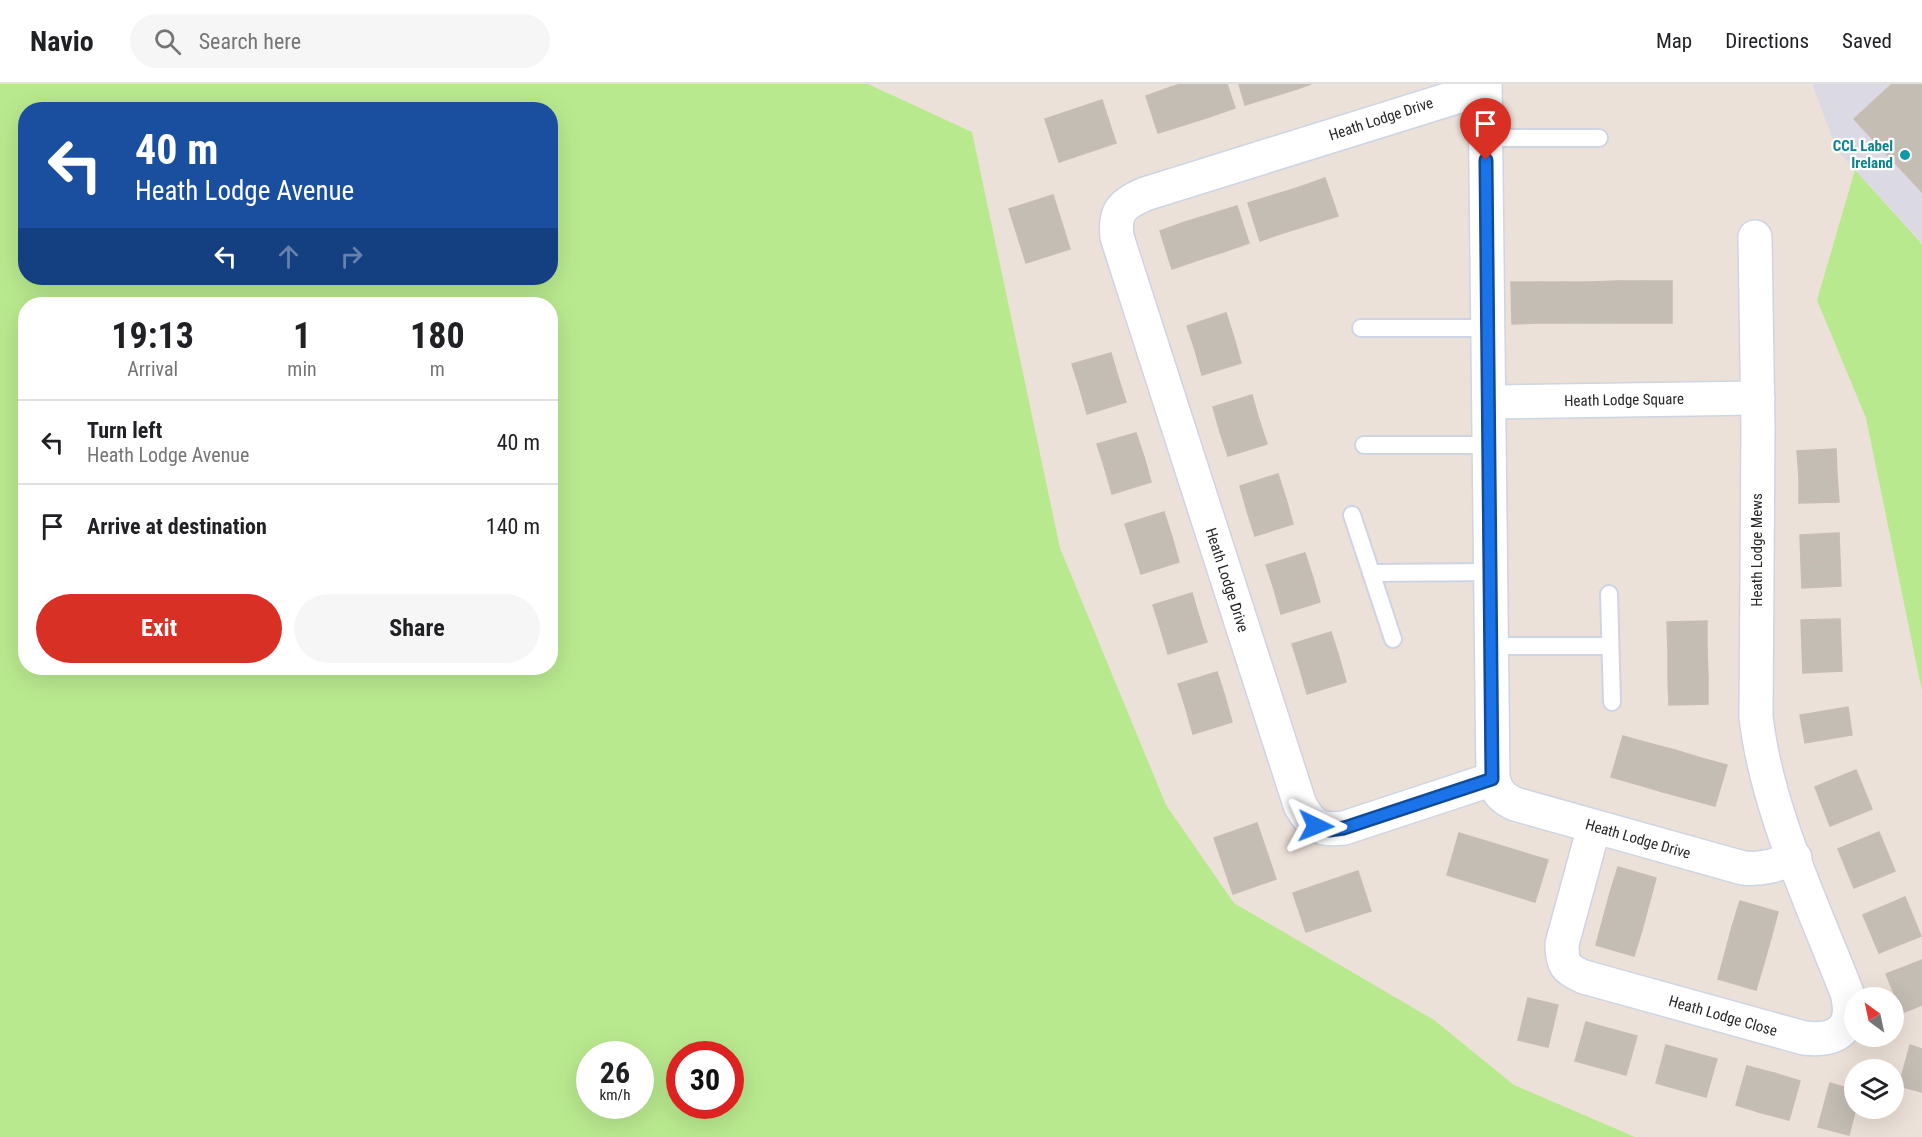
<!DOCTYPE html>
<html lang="en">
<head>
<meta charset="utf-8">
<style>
	:root { --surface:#fff; --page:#f6f6f6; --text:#202124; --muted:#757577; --line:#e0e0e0; --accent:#d93025 }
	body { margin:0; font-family:"Roboto Condensed",sans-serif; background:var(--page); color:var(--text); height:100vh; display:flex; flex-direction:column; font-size:22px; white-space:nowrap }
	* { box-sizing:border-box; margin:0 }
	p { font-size:20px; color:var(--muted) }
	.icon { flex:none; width:33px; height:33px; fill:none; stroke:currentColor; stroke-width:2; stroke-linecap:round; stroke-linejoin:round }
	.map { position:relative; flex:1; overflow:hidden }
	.side { position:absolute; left:18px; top:213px; width:540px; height:378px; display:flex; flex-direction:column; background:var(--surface); border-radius:24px; box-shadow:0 6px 24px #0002 }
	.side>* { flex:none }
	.top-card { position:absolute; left:18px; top:18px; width:540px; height:183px; border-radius:24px; box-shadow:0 6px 24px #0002; background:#1a4fa0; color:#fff; overflow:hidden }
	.needle { width:39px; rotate:327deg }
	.controls { position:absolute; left:1844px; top:903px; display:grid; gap:12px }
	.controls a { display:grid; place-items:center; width:60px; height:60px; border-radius:50%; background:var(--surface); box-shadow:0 6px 24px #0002; font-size:30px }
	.speed { position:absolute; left:576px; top:957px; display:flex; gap:12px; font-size:30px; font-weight:700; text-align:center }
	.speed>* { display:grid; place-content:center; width:78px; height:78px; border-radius:50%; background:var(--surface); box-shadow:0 6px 24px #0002; line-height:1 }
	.speed small { font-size:15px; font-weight:400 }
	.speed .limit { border:9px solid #d22; background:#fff; color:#111 }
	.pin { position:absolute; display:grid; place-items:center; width:51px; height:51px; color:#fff; margin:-62px -26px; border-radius:50% 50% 50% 0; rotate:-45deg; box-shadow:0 0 6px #0007 }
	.pin .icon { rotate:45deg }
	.me { position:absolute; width:66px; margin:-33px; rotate:92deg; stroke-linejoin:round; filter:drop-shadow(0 0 4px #0008) }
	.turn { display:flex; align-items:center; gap:21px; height:126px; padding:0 18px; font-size:27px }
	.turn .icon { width:78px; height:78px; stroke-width:2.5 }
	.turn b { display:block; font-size:42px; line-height:51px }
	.lanes { display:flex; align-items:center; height:57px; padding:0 18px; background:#0003; justify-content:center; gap:30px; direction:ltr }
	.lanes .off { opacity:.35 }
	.eta { display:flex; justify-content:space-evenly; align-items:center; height:102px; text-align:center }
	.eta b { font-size:36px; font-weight:700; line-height:42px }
	.button { display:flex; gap:12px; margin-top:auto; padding:12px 18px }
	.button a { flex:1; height:69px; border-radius:36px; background:var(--accent); color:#fff; font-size:24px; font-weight:700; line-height:69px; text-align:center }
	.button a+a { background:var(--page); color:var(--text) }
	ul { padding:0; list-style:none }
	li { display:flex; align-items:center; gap:18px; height:84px; padding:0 18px; border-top:2px solid var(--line) }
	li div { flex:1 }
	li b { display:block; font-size:22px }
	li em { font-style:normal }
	header { display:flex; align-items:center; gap:36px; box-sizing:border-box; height:84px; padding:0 30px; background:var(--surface); border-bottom:2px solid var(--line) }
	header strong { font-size:28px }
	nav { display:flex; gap:33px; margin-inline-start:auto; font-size:21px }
	.search { width:420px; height:54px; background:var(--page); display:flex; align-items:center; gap:15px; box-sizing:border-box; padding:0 21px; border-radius:33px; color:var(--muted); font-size:22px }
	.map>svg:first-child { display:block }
	.industrial { fill:#dbdae4 }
	.green { fill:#b9e98f; fill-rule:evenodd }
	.building { fill:#c3bdb4; stroke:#c8bdb2; stroke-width:1.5 }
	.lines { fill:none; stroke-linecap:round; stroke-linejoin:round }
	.service-casing { stroke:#cdd4e3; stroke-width:20 }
	.minor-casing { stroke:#cdd4e3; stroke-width:36 }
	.service { stroke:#fff; stroke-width:16 }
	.minor { stroke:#fff; stroke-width:33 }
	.route-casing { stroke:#114b97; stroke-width:15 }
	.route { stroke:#1a73e8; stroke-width:10 }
	.culture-dot { fill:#0f9aa8; stroke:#fff; stroke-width:2 }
	.labels { text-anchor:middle; stroke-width:4.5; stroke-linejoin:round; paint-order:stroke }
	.street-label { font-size:15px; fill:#282828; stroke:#fff }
	.culture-label { font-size:15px; font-weight:bold; fill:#0d838f; stroke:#fff; text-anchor:end }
</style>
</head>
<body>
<header>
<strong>Navio</strong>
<div class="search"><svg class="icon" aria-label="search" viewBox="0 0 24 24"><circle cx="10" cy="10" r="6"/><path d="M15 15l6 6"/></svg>Search here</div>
<nav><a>Map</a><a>Directions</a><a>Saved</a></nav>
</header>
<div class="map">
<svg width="1922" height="1053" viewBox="0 0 1922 1053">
	<rect width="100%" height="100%" fill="#ece1d8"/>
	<polygon class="industrial" points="1812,0 1922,0 1922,159 1837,66"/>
	<g class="green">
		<path d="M0,0H868L972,48L1060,464L1166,721L1234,819L1434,936L1514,1001L1635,1053H0ZM26,26H550V194H26ZM26,220H550V584H26ZM590,970H640V1022H590ZM680,970H730V1022H680Z"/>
		<polygon points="1855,86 1922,160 1922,607 1866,334 1817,216"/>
	</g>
	<g class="building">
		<polygon points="1181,0 1199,0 1209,33 1184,41 1171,3"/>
		<polygon points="1199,0 1227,0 1235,24 1209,33"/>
		<polygon points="1239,0 1267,0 1271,13 1245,21"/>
		<polygon points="1267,0 1296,0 1297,5 1271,13"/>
		<polygon points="1296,0 1311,0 1297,5"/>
		<polygon points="1892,0 1922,0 1922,108 1854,35"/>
		<polygon points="1171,3 1184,41 1158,49 1146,12"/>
		<polygon points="1102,16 1116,59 1059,78 1045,35"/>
		<polygon points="1325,94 1338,132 1312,140 1300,103"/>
		<polygon points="1300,103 1312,140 1286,148 1274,111"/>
		<polygon points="1053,111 1070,165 1026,179 1009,125"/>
		<polygon points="1274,111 1286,148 1260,157 1248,119"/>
		<polygon points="1237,122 1249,159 1223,168 1211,130"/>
		<polygon points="1211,130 1223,168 1198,176 1185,138"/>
		<polygon points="1185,138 1198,176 1172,185 1160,147"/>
		<rect x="1618" y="197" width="27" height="42"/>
		<polygon points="1618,197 1618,239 1592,239 1591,198"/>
		<rect x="1645" y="197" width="27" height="42"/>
		<polygon points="1511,198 1538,198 1538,239 1512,240"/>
		<rect x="1538" y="198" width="27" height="41"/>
		<polygon points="1565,198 1591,198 1592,239 1565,239"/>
		<polygon points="1226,229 1234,254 1195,266 1187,242"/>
		<polygon points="1234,254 1241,279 1202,291 1195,266"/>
		<polygon points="1111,269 1118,293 1080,305 1072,280"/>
		<polygon points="1118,293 1126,318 1087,330 1080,305"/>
		<polygon points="1252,311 1259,336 1220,348 1213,323"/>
		<polygon points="1259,336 1267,360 1228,372 1220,348"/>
		<polygon points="1136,349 1144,373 1105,385 1097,360"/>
		<polygon points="1836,365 1837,391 1799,393 1797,367"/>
		<polygon points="1144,373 1151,398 1112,410 1105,385"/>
		<polygon points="1278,390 1286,415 1247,427 1240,402"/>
		<polygon points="1837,391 1839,418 1799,419 1799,393"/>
		<polygon points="1286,415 1293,440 1255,452 1247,427"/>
		<polygon points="1164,428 1172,453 1133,465 1125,440"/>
		<polygon points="1839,449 1840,476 1801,478 1800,451"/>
		<polygon points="1172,453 1179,478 1141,490 1133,465"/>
		<polygon points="1305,469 1313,494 1274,505 1266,481"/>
		<polygon points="1840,476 1841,502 1802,504 1801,478"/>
		<polygon points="1313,494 1320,518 1281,530 1274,505"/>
		<polygon points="1192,509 1199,533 1161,546 1153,521"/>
		<polygon points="1199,533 1207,558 1168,570 1161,546"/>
		<polygon points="1840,535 1841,561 1802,563 1801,536"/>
		<polygon points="1707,537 1707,565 1668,566 1667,538"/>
		<polygon points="1331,548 1339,573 1300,585 1292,560"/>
		<polygon points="1841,561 1842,587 1803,589 1802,563"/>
		<polygon points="1707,565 1708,593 1668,593 1668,566"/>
		<polygon points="1339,573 1346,598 1307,610 1300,585"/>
		<polygon points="1217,588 1225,613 1186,625 1178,600"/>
		<polygon points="1668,593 1708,593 1708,620 1669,621"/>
		<polygon points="1225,613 1232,638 1193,650 1186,625"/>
		<polygon points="1848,623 1852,651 1805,659 1800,631"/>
		<polygon points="1623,652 1648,659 1636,700 1611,693"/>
		<polygon points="1648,659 1675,666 1663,708 1636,700"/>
		<polygon points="1675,666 1701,674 1689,715 1663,708"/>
		<polygon points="1701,674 1727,681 1715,722 1689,715"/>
		<polygon points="1856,686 1872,725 1830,742 1815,703"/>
		<polygon points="1257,739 1276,795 1233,810 1214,754"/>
		<polygon points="1879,748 1895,787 1854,804 1838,765"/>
		<polygon points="1459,749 1548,776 1535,818 1447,791"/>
		<polygon points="1618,783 1656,794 1649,820 1610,809"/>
		<polygon points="1358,787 1371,827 1306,848 1293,809"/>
		<polygon points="1610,809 1649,820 1642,846 1603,835"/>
		<polygon points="1905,813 1921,852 1879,869 1863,831"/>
		<polygon points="1740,817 1778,828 1771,854 1732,843"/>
		<polygon points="1603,835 1642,846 1634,872 1596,861"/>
		<polygon points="1732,843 1771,854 1764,879 1725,869"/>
		<polygon points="1725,869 1764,879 1756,906 1718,895"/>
		<polygon points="1922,876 1922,921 1902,929 1886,890"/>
		<polygon points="1528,914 1558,921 1548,963 1518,956"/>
		<polygon points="1586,938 1611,945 1601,984 1575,977"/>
		<polygon points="1611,945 1637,952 1626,991 1601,984"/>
		<polygon points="1666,961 1691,968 1681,1006 1656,999"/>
		<polygon points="1910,961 1922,965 1922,1008 1899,1002"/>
		<polygon points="1691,968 1717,975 1706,1013 1681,1006"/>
		<polygon points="1747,982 1774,989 1762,1029 1736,1021"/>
		<polygon points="1774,989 1800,997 1789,1036 1762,1029"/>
		<polygon points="1830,999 1854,1006 1854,1024 1856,1024 1849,1051 1818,1043"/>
	</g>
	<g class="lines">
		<g class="service-casing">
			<g id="service">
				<polyline points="1485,54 1599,54"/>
				<polyline points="1361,244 1488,244"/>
				<polyline points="1364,361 1490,361"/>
				<polyline points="1352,431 1393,555"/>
				<polyline points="1371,489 1491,488"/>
				<polyline points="1609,510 1612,618"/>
				<polyline points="1491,562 1610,562"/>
			</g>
		</g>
		<g class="minor-casing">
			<g id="minor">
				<polyline points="1485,0 1493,695"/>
				<path d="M1485,4L1145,110C1122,120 1114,127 1117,153L1300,721C1312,742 1319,747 1344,744L1493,695C1497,708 1502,714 1515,720L1743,784C1762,786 1777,781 1795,774"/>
				<polyline points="1490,318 1758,314"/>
				<path d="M1594,743L1562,860C1562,880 1565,885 1584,893L1804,954C1838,958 1856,944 1847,909C1813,821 1767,727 1756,633L1758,344L1755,153"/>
			</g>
		</g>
		<use href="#service" class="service"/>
		<use href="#minor" class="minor"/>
	</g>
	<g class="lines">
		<g class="route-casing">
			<polyline id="route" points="1316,742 1329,746 1344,744 1492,695 1486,76"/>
		</g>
		<use href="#route" class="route"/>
	</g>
	<circle class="culture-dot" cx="1905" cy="71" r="6"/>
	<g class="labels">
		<g class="street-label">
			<text transform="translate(1381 35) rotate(-18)" y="5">Heath Lodge Drive</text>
			<text transform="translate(1624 316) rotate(-1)" y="5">Heath Lodge Square</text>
			<text transform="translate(1757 466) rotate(-90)" y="5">Heath Lodge Mews</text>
			<text transform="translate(1227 496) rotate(72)" y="5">Heath Lodge Drive</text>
			<text transform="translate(1638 755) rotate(16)" y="5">Heath Lodge Drive</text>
			<text transform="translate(1723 932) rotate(16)" y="5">Heath Lodge Close</text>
		</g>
		<g class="culture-label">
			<text x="1893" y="67">CCL Label<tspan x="1893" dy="17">Ireland</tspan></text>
		</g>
	</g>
</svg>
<div class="controls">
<a><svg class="needle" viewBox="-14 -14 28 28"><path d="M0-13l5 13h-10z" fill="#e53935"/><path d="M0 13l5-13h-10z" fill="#757577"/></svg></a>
<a><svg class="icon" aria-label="layers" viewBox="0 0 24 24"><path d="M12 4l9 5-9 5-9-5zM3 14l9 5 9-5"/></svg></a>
</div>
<div class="speed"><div>26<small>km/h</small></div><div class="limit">30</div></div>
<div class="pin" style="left:1486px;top:76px;background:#d93025"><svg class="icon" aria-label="arrive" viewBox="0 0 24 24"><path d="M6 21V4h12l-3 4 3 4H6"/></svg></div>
<svg class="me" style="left:1316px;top:742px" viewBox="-20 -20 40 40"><path d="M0-17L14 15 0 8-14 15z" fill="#1a73e8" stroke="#fff" stroke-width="4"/></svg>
<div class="top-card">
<div class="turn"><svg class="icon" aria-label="left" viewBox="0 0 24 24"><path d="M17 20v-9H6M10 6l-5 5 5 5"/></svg><div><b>40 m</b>Heath Lodge Avenue</div></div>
<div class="lanes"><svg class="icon" aria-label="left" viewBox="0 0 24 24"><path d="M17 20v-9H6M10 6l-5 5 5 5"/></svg><svg class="icon off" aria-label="ahead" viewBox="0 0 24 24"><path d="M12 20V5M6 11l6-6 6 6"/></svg><svg class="icon off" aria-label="right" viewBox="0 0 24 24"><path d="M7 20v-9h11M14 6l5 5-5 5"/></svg></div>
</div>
<section class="side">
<div class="eta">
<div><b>19:13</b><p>Arrival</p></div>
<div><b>1</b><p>min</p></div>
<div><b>180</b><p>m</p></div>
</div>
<ul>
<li><svg class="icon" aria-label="left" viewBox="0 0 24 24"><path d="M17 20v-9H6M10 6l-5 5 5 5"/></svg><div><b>Turn left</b><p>Heath Lodge Avenue</p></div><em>40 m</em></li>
<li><svg class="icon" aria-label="arrive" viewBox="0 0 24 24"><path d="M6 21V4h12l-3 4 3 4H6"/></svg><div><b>Arrive at destination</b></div><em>140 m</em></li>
</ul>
<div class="button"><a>Exit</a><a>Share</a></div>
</section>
</div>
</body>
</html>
